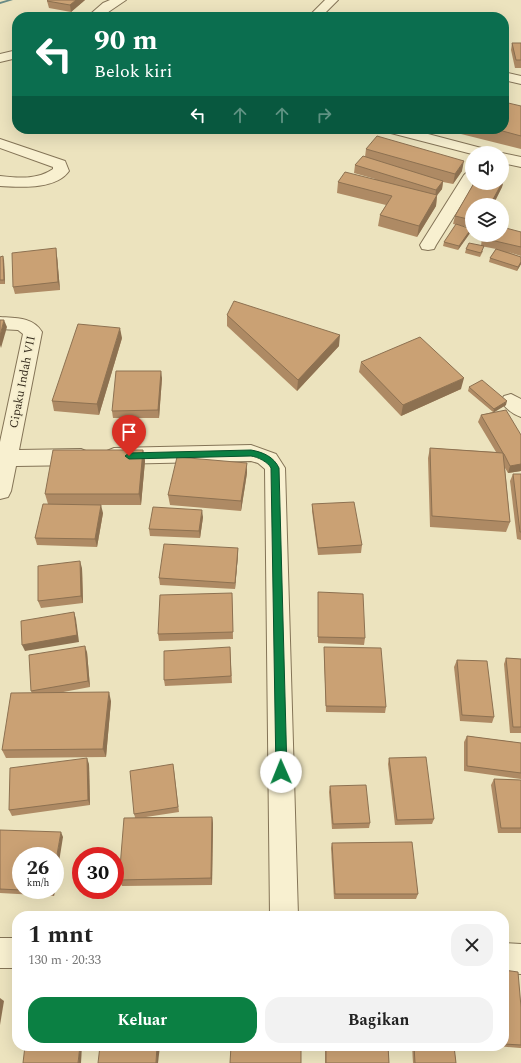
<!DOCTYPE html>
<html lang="id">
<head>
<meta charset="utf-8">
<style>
	:root { --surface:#fff; --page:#f2f2f2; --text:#222; --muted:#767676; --accent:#0b8043 }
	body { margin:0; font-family:Spectral,serif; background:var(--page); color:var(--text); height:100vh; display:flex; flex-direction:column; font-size:15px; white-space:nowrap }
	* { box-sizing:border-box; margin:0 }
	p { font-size:13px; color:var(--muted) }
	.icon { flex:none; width:22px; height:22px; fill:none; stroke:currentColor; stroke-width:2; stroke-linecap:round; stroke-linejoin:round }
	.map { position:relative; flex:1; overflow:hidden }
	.sheet { position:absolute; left:12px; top:911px; width:497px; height:140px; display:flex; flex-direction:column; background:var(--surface); border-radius:16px; box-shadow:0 4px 16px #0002 }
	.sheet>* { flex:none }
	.top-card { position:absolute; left:12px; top:12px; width:497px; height:122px; border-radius:16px; box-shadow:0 4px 16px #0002; background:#0b6e4f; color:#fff; overflow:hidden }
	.buttons { position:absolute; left:465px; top:146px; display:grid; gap:8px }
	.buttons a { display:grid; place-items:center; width:44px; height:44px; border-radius:50%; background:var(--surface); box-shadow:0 4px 16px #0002; font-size:20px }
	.speed { position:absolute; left:12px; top:847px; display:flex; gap:8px; font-size:20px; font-weight:700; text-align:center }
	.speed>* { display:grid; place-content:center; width:52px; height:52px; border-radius:50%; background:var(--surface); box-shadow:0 4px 16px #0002; line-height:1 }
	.speed small { font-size:10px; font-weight:400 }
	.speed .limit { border:6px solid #d22; background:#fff; color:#111 }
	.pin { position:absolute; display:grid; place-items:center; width:34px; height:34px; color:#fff; margin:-41px -17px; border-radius:50% 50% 50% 0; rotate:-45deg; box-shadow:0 0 4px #0007 }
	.pin .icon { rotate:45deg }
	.me { position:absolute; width:44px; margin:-22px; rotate:359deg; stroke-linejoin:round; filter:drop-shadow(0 0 3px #0008) }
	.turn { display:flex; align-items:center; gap:14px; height:84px; padding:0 16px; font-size:18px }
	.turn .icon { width:52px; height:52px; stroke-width:2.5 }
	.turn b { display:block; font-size:28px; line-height:34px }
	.lanes { display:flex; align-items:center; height:38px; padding:0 16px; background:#0003; justify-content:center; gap:20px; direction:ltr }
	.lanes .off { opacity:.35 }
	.round { display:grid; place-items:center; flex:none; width:42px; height:42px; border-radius:16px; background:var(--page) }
	.head { display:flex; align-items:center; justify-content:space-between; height:68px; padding:0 16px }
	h1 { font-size:24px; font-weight:700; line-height:30px }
	.cta { display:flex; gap:8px; margin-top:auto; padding:8px 16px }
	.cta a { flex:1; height:46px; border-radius:16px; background:var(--accent); color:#fff; font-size:16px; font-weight:700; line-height:46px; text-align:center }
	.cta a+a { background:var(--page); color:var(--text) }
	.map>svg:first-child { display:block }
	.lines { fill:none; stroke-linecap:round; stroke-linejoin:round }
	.stream { fill:#698b86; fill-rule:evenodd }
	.minor-casing { stroke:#847457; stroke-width:2 }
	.minor { fill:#f8f0d0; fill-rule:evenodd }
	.wall { fill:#ae8a64 }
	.shaded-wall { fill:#8d7151 }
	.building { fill:#caa174; stroke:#8d7151 }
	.route { fill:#0b8043; stroke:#07532c }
	.labels { text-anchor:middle; stroke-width:3.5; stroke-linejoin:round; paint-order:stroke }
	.street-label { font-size:12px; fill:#342a1b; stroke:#f4edcd }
</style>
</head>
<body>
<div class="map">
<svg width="521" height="1063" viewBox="0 0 521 1063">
	<rect width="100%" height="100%" fill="#ece3be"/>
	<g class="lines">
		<polygon class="stream" points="7,0 13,0 0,4 0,2"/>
		<g class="minor-casing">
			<g id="minor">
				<polygon points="110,0 126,0 101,17 87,17 103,3"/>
				<polygon points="325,0 338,0 321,17 308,17"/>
				<polygon points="17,50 17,58 0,62 0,54"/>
				<polygon points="504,72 521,76 521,84 504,80"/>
				<polygon points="385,129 409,129 489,150 492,153 472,153 472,154 387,132"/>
				<path d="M0,139L65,161L69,171C56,190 20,187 0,186V176C18,178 37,180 53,169V167L0,148Z"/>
				<polygon points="502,153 521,157 521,167 502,163"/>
				<polygon points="472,170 472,183 475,183 436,245 434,249 428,250 422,249 420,245 464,175 467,172"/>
				<path d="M0,317C16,318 33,317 42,332L19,450L81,449L88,452L91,457L88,462L81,465L16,466L11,491L8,497L0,499V442L23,334L18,330L0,329Z"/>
				<path d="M511,394L521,399V417C512,414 506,409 501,401L504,396Z"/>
				<polygon points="251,445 276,454 285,468 298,916 270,916 265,469 258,463 251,461 114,464 107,461 104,456 107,451 114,448"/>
				<rect x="0" y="938" width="17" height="30"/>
				<polygon points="504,943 521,944 521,974 504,973"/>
			</g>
		</g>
		<use href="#minor" class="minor"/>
	</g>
	<g class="wall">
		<polygon points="85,0 71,12 49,8 47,1"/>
		<polygon points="512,43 521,43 521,68 515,68 511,50"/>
		<polygon points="521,106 521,149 441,129 504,129"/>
		<polygon points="366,149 462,171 453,184 443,182 442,189 437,195 436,206 417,237 378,226 380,215 386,205 337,193 338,182 375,179 354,173 355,165 365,157"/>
		<polygon points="502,179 504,179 502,187 493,205 472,205 472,228 453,224 455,216 474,183 502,183"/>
		<polygon points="521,232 521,256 508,252 521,257 521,264 517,271 489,262 490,258 496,249 481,246 482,238"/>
		<polygon points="470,233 458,250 443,246 444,242"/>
		<polygon points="466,249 483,251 480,257 465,253"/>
		<polygon points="57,256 60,290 15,294 13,287"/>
		<polygon points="0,257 4,260 5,284 0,284"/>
		<polygon points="227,315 339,346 297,391 227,326"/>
		<polygon points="122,338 99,415 54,411 52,401"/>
		<polygon points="361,362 461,389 401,416 359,372"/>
		<polygon points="162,378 159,418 113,418 112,411"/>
		<polygon points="469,387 506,405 493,412 521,435 521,471 508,473 505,468 510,522 506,532 430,527 428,458 430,448 496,452 478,422 481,415 493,412 468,391"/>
		<polygon points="143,450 145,461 141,505 67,505 103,513 97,547 37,545 35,538 48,504 45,494"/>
		<polygon points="247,473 241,511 170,505 168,495"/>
		<polygon points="513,474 521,474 521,540 517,539 510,481"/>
		<polygon points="312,504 362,545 361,553 318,555 312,511"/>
		<polygon points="203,517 200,538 150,536 149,529"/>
		<polygon points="238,548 238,555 235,589 160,585 159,578"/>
		<polygon points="82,568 83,603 41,608 38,601"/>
		<polygon points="318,592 365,638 364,645 318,643"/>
		<polygon points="232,593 233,639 159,641 158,634"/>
		<polygon points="230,647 232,683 165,686 164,680"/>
		<polygon points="324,647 386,707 385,713 326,712 324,654"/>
		<polygon points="87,652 90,687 58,693 111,701 106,757 6,758 2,750 32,693 31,691"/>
		<polygon points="506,658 521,659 521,733 510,733 504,664"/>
		<polygon points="457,660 494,717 492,723 460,721 454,667"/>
		<polygon points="467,736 521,743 521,779 464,771 464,742"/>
		<polygon points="389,758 434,819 432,824 395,825 388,764"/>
		<polygon points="89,764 90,805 12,816 9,810"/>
		<polygon points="174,770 179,812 146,817 212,817 213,824 212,885 122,886 119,880 135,817 134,814"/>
		<polygon points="494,779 521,780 521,833 498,833 491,785"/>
		<polygon points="330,786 370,823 369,828 332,829 329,792"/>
		<polygon points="0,830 63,837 21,890 55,890 54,896 0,893"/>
		<polygon points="332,843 418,894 416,899 334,899 331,848"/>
		<polygon points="504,970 521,1007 521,1048 520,1048 497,1046 504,1046"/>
		<polygon points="325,1046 388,1046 389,1063 325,1063"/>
		<polygon points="412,1046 454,1046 456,1063 413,1063"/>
	</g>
	<g class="shaded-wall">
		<polygon points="76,0 85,0 71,12 70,5"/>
		<polygon points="509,45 506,55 504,58 504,50"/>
		<polygon points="464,161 462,171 453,184 455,174"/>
		<polygon points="504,179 502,187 493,205 490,205"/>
		<polygon points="443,181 442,189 435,198 436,190"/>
		<polygon points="437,195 436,206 417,237 419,226"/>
		<polygon points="471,229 470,233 458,250 459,246"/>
		<polygon points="56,248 57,256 60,290 58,282"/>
		<polygon points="3,256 4,260 5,284 4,280"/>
		<polygon points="521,262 521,264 517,271 518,267"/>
		<polygon points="4,320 7,327 1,348 0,345 0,336"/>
		<polygon points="120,328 122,338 99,415 97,404"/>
		<polygon points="340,335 339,346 297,391 298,380"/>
		<polygon points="161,371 162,378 159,418 158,410"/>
		<polygon points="464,378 461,389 401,416 403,405"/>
		<polygon points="507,401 506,405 493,413 494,409"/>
		<polygon points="143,450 145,461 141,505 139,494"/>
		<polygon points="247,463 247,473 241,511 241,501"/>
		<polygon points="521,464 521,471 508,473 510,466"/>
		<polygon points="101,505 103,513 97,547 95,539"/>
		<polygon points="202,510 203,517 200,538 199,531"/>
		<polygon points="238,548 238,555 235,589 235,583"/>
		<polygon points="80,561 82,568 83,603 81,596"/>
		<polygon points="74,612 76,619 79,642 25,651 22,645"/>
		<polygon points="85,646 87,652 90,687 88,681"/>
		<polygon points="109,692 111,701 106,757 103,749"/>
		<polygon points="87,758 89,764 90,805 88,800"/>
		<polygon points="212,817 213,824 212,885 211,878"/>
		<polygon points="61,832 63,837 55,887 55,866"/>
		<polygon points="51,890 55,890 54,896 51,891"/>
		<polygon points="0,998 4,1001 0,1025"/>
		<polygon points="80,1046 82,1046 81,1063 78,1063"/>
		<polygon points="157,1046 160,1046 158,1063 156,1063"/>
	</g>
	<g class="building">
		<polygon points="48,0 76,0 70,5 47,1"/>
		<polygon points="504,43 509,45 504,50"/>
		<polygon points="512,43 521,43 521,60 516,60"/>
		<polygon points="504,102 521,106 521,136 495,129 504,129"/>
		<polygon points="377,136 464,161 455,174 366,149"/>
		<polygon points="363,156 443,181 436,190 355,165"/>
		<polygon points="345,172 437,195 419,226 380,215 392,196 338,182"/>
		<polygon points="502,179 504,179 490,205 472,205 472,220 455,216 474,183 502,183"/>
		<polygon points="456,224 471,229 459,246 444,242"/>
		<polygon points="502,227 521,232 521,247 482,238 484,235 502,235"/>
		<polygon points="469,243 484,246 481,253 466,249"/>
		<polygon points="56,248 58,282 13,287 12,253"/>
		<polygon points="496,249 521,257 521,262 518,267 490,258"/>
		<polygon points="3,256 4,280 0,280 0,257"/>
		<polygon points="234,301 340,335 298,380 227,315"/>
		<polygon points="0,320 4,320 0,336"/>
		<polygon points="78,324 120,328 97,404 52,401"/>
		<polygon points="420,337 464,378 403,405 361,362"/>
		<polygon points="116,371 161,371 158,410 112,411"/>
		<polygon points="482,380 507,401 494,409 469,387"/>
		<polygon points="506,410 521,435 521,464 510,466 504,454 503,453 481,415"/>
		<polygon points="430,448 503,453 510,522 432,516"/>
		<polygon points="53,450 143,450 139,494 45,494"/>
		<polygon points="177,457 247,463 241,501 168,495"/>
		<polygon points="513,474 521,474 521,532 520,532"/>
		<polygon points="354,502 362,545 318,548 312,504"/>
		<polygon points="43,504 101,505 95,539 35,538"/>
		<polygon points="153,507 202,510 199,531 149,529"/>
		<polygon points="164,544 238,548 235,583 159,578"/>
		<polygon points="80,561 81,596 38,601 38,566"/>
		<polygon points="318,592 363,594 365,638 318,637"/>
		<polygon points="232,593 233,632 158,634 160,595"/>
		<polygon points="74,612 77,635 22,645 21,621"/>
		<polygon points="85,646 88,681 31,691 29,655"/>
		<polygon points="230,647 231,676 164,680 164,651"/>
		<polygon points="324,647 381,648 386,707 326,706"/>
		<polygon points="506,658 521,659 521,727 513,727"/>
		<polygon points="457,660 487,661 494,717 462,715"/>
		<polygon points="109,692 103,749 2,750 11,693"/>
		<polygon points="467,736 521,743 521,773 467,766"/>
		<polygon points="426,757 434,819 397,820 389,758"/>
		<polygon points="87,758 88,800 9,810 10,768"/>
		<polygon points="173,764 178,807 134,814 130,771"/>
		<polygon points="494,779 521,780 521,828 501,828"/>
		<polygon points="366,785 370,823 333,824 330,786"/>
		<polygon points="212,817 211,878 119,880 124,818"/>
		<polygon points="0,830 61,832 55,866 55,856 21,856 21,890 0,889"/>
		<polygon points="412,842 418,894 335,894 332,843"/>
		<polygon points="24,890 51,890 51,891"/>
		<polygon points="504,970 518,972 521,1007 521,1045 504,1044"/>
		<polygon points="25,1046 80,1046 78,1063 23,1063"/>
		<polygon points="100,1046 157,1046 156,1063 98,1063"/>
		<polygon points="231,1046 301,1046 301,1063 230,1063"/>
		<polygon points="326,1046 388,1046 389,1063 326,1063"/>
		<polygon points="414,1046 454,1046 456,1063 415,1063"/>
	</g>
	<path class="route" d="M251,450C263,452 274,457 279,468L287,772L285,776L281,777L278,776L276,772L271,468C268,462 258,457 251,456L129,459L125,456L129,453Z"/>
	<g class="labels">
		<g class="street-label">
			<text transform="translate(22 382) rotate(-79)" y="4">Cipaku Indah VII</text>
		</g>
	</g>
</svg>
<div class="buttons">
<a><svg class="icon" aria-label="sound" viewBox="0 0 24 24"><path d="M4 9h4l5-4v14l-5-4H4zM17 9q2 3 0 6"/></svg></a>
<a><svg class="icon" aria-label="layers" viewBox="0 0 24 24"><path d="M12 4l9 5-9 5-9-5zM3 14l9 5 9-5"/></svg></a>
</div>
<div class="speed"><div>26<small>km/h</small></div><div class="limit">30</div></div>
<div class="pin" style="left:129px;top:456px;background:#d93025"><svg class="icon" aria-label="arrive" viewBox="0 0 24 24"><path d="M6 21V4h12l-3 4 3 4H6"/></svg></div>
<svg class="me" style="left:281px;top:772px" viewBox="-20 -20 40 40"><circle r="19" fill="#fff"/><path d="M0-13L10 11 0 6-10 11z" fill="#0b8043"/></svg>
<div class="top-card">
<div class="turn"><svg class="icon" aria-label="left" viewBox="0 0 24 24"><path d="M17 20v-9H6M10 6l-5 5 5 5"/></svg><div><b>90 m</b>Belok kiri</div></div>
<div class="lanes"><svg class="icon" aria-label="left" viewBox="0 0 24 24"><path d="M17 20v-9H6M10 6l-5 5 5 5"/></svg><svg class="icon off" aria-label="ahead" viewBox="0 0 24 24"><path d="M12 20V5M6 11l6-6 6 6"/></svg><svg class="icon off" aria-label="ahead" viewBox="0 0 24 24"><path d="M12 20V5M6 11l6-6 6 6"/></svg><svg class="icon off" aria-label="right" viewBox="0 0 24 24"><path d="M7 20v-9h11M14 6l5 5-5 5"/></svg></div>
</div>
<section class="sheet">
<div class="head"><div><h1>1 mnt</h1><p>130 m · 20:33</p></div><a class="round"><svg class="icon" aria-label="close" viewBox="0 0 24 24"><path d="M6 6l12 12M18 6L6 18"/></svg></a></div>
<div class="cta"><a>Keluar</a><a>Bagikan</a></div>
</section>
</div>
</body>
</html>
